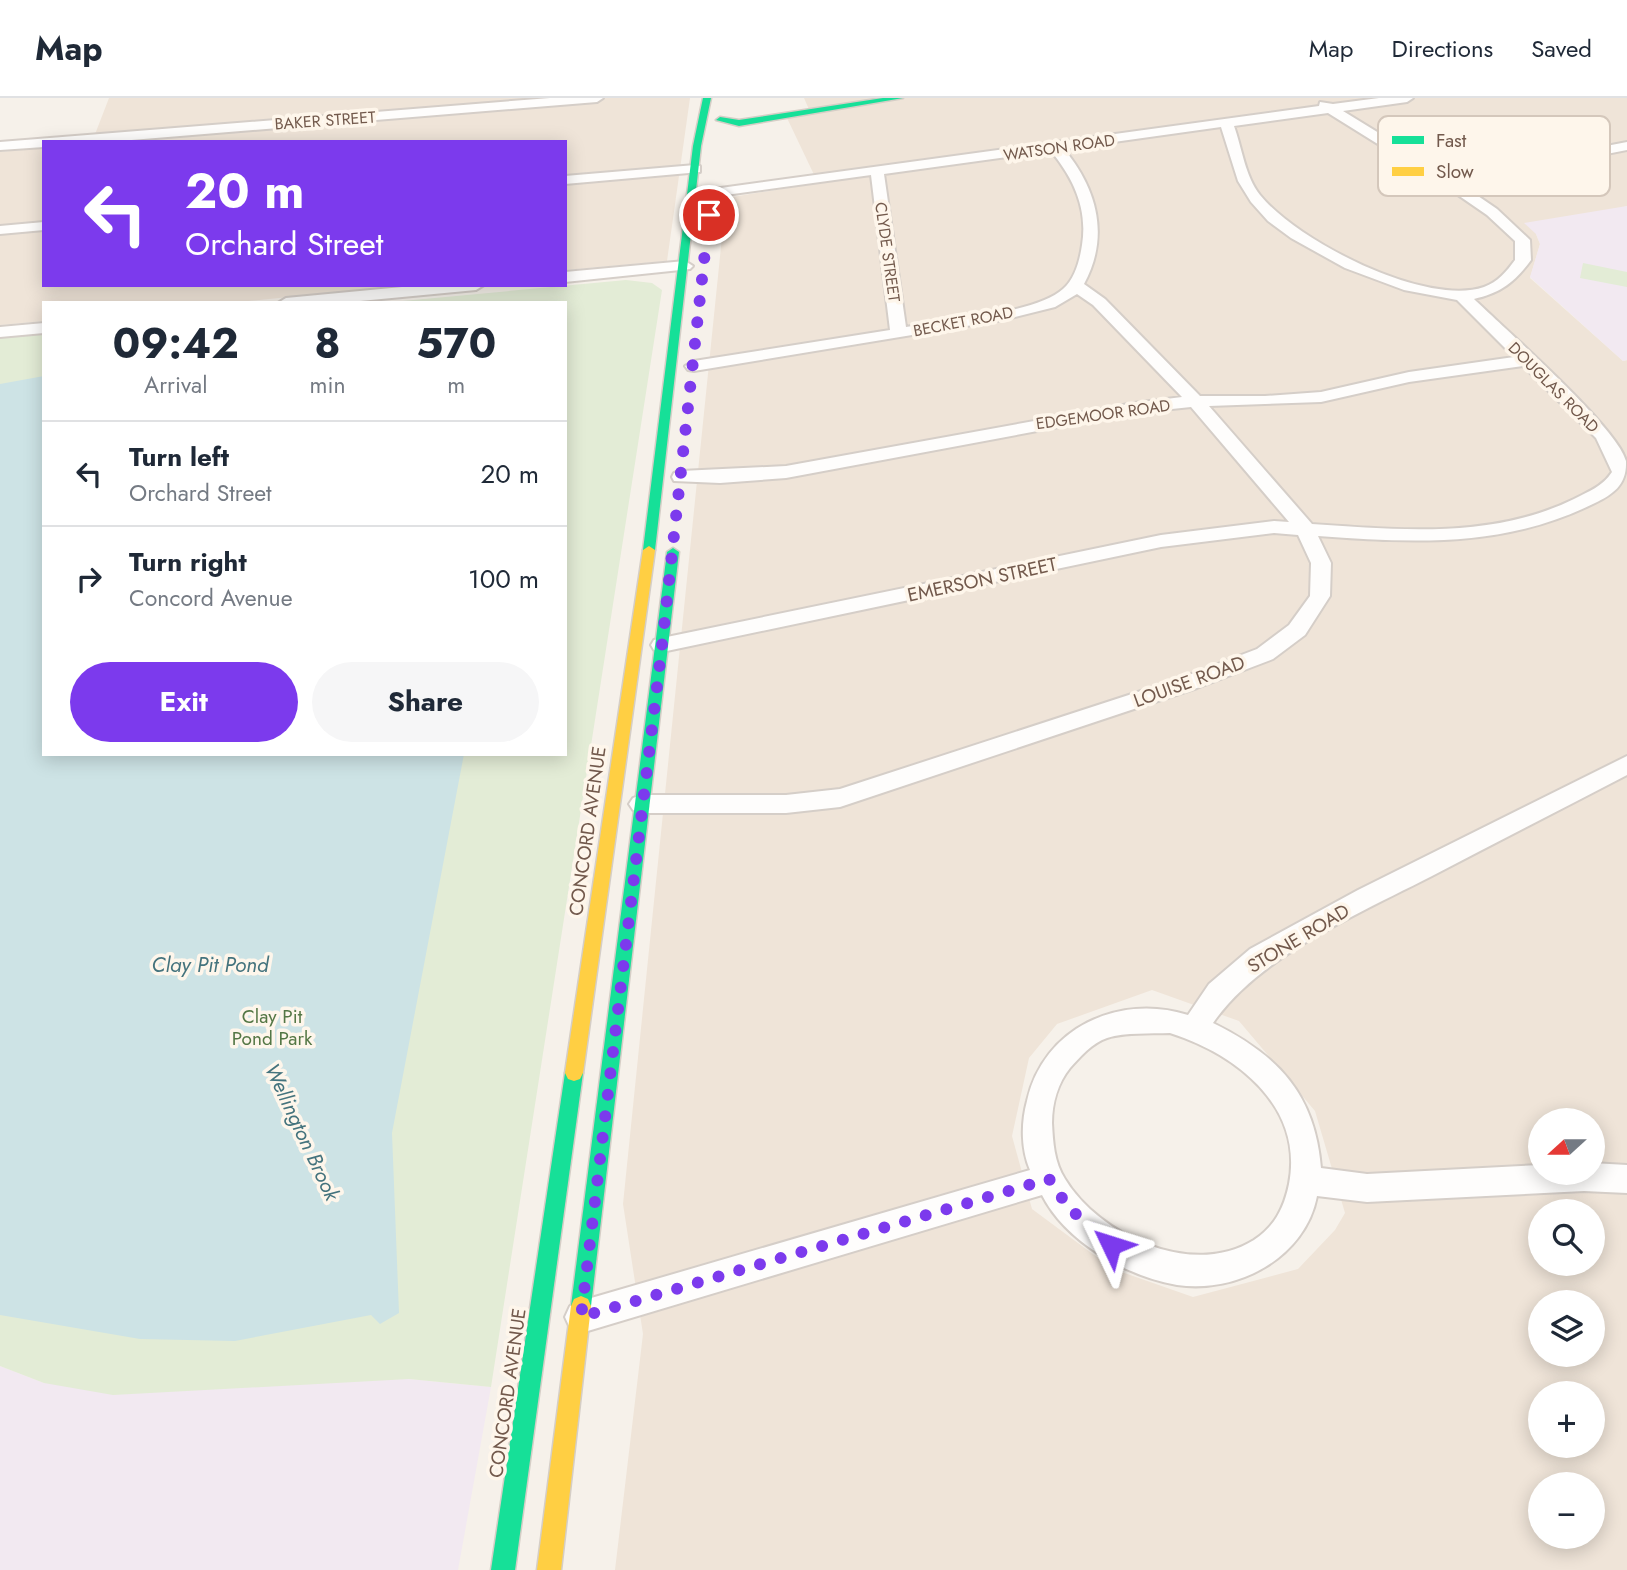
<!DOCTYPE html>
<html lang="en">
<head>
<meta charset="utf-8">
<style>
	:root { --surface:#fff; --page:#f6f6f7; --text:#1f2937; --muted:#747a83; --line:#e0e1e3; --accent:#7c3aed }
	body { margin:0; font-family:Jost,sans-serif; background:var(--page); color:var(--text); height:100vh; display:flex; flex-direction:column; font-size:26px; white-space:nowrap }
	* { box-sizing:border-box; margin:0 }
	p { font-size:23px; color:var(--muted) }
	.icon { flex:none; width:38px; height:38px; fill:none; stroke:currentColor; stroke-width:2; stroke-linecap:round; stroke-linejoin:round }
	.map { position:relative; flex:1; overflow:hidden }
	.sheet { position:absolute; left:42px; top:203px; width:525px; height:455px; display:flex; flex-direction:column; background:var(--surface); border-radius:0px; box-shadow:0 4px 18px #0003 }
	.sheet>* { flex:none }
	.hud { position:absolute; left:42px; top:42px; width:525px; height:147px; border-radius:0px; box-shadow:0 4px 18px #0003; background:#7c3aed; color:#fff; overflow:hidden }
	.needle { width:46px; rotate:249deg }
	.controls { position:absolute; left:1528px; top:1010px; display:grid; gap:14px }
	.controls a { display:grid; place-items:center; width:77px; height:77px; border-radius:50%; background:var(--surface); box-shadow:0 4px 18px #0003; font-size:35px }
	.pin { position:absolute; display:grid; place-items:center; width:60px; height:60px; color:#fff; margin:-30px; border:4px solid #fff; border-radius:50%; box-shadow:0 2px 7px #0007 }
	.me { position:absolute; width:77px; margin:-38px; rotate:311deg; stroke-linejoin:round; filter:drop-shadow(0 0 5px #0008) }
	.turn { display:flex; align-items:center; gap:24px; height:147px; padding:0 28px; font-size:32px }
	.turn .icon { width:91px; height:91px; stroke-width:2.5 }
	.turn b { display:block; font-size:49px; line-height:60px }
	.eta { display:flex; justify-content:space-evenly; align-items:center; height:119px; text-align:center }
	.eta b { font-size:42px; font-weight:700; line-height:49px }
	.cta { display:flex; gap:14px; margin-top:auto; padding:14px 28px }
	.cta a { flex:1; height:80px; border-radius:42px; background:var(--accent); color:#fff; font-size:28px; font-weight:700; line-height:80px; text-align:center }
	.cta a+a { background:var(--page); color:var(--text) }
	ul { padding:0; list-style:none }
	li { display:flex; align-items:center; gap:21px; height:105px; padding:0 28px; border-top:2px solid var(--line) }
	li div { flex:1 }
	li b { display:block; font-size:26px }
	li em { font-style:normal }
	header { display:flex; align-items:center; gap:42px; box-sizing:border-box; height:98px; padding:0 35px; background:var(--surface); border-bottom:2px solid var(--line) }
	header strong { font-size:33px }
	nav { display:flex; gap:38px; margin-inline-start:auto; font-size:24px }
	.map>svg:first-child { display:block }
	.residential { fill:#efe4d8; fill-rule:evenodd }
	.education { fill:#f2e9f1 }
	.green { fill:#e3ecd6 }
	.water { fill:#cde3e5 }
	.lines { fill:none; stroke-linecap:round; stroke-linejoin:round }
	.street-casing { stroke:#d5cec8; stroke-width:4 }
	.fast-casing { stroke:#d5cec6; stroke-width:3 }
	.slow-casing { stroke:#d5cec6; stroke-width:3 }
	.street { fill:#fefdfc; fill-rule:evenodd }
	.fast { fill:#16e098; fill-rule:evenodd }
	.slow { fill:#ffcf43; fill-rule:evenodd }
	.route { stroke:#7c3aed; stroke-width:12; stroke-dasharray:0 21.6 }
	.labels { text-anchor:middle; stroke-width:7; stroke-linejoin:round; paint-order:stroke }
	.far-street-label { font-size:16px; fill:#72594c; stroke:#fef6eb }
	.street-label { font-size:19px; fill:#72594c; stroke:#fef6eb }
	.park-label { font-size:19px; fill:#547745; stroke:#fef6eb }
	.water-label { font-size:21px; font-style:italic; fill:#44737d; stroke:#fef6eb }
	.key { fill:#fef6eb; stroke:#d4c7bb; stroke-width:2 }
	.key-label { font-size:19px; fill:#72594c }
</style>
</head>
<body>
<header>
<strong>Map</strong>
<nav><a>Map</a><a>Directions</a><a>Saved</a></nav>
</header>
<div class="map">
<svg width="1627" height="1472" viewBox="0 0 1627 1472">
	<rect width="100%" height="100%" fill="#f6f1ea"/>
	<g class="residential">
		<polygon points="109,0 690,0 667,163 565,172 565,44 92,44"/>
		<path d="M804,0H1627V108L1536,136L1540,146L1530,180L1623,263L1627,262V1472H615L643,1236L623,1106L726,100L818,85L787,20L811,16ZM1152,892L1239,923L1315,1013L1345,1115L1335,1132L1298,1171L1193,1199L1113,1171L1032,1111L1012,1038L1029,960L1057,926ZM1540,1022H1592V1074H1540ZM1540,1113H1592V1166H1540ZM1540,1204H1592V1256H1540ZM1540,1295H1592V1348H1540ZM1540,1386H1592V1438H1540Z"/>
		<polygon points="44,50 44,187 410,187 228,205 44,205 44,223 0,227 0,54"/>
	</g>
	<g class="education">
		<polygon points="1627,108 1627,262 1623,263 1530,179 1540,146 1536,136 1524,125"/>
		<polygon points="0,1268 44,1285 409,1281 491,1289 458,1472 0,1472"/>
	</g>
	<g class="green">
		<polygon points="1583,165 1627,174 1627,189 1580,180"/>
		<polygon points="626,182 652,185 662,192 491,1289 409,1281 113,1297 44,1285 0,1268 0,240 44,236 44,656 565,656 565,205 381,205"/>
	</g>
	<polygon class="water" points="44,278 44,656 464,656 392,1035 399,1215 380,1226 371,1217 235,1243 140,1241 0,1217 0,286"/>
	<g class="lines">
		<g class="street-casing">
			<g id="street">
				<polygon points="550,0 603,0 597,4 107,44 44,44 44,49 0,52 0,44"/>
				<path d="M1379,0H1413L1407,4L1343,13L1449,78L1627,44V52L1459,85L1497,111L1530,142L1531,162C1515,184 1501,195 1474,201C1504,230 1619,331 1626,363C1627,387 1613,396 1595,405C1505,450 1416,445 1318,438L1331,465L1330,498L1305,537L1273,561L1197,590L840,709L786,715H641L633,712L629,706L633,700L641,697H786L840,691L1181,580L1257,551L1289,527L1310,498L1311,465L1298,437L1274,435L1161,449L662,554L654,552L651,547L654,542L662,540L1161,437L1274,423L1289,424L1191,309L1134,315L786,380L720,385L674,383L672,379L674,375L681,373L786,368L1134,305L1182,299L1093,207L1077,196L1055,209L1003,222L694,273L688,272L685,268L694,263L890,232L871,77L711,99L704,95L706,92L1319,8L1320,4L1333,6ZM1328,15L1442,86L1487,117L1515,143V162C1507,173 1498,184 1484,189C1426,209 1297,143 1260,97C1245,78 1242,50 1234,28ZM1221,29L1238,83L1251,104L1268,123L1291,140L1345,170L1404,192L1457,202L1514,259L1409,274L1321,294L1265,298H1200L1105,201L1084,186C1110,138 1097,91 1064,51ZM1051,53C1073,80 1088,110 1082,147C1080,161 1075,181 1063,191C1037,215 944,223 906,229L884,76ZM1523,268L1596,340L1612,374C1602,389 1589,393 1574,401C1492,441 1400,432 1312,426L1209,308L1321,304L1409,284Z"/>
				<polygon points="695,67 700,68 700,74 565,86 565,78"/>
				<polygon points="44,124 44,132 0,136 0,128"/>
				<polygon points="685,163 693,168 690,171 565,184 565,174"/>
				<polygon points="423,187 484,187 476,192 339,205 278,205 286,200"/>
				<polygon points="44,225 44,235 0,239 0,229"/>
				<path d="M1627,658V677C1562,711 1497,744 1432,778C1360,815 1259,858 1213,925C1278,957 1315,996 1321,1070L1367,1076L1540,1067V1074H1592V1065L1627,1067V1095L1584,1093L1367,1104L1317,1098C1305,1160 1237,1196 1177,1187C1126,1178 1066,1144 1042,1097L581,1235L570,1230L565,1219L570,1208L581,1203L1030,1072C1021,1051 1021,1025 1027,1003C1043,930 1119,895 1188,917L1209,886L1250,851L1358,792ZM1170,935C1236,956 1304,1008 1289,1086C1284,1110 1275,1128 1254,1142C1192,1181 1099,1137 1065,1081C1054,1064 1053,1044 1052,1025C1052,1005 1058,985 1070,970C1080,959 1092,945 1107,940C1126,934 1150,936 1170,935Z"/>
			</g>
		</g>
		<g class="fast-casing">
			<g id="fast">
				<polygon points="703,0 711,0 701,48 655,452 649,456 643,452 693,48"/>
				<polygon points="883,0 903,0 739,28 716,22 720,19 739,22"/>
				<polygon points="673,450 679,454 591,1208 588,1215 581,1218 574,1215 571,1208 667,454"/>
				<polygon points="574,967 580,969 583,975 515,1472 491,1472 565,975 568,969"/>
			</g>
		</g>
		<g class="slow-casing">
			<g id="slow">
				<polygon points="649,448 655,452 583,975 580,981 574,983 568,981 565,975 643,452"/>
				<polygon points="581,1198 588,1201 591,1208 561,1472 537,1472 571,1208 574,1201"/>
			</g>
		</g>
		<use href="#street" class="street"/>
		<use href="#fast" class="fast"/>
		<use href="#slow" class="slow"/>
	</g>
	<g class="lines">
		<polyline class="route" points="709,117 662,547 581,1219 1049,1081 1069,1110 1111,1147"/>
	</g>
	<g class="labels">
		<g class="far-street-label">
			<text transform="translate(325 22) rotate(-4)" y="6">BAKER STREET</text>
			<text transform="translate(1059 49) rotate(-8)" y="6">WATSON ROAD</text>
			<text transform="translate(888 154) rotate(82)" y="6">CLYDE STREET</text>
			<text transform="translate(963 223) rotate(-11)" y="6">BECKET ROAD</text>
			<text transform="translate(1554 289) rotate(45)" y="6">DOUGLAS ROAD</text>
			<text transform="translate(1103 316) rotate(-8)" y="6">EDGEMOOR ROAD</text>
		</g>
		<g class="street-label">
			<text transform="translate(982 481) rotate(-12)" y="7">EMERSON STREET</text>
			<text transform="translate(1189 583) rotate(-20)" y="7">LOUISE ROAD</text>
			<text transform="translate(587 733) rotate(-82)" y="7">CONCORD AVENUE</text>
			<text transform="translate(1298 840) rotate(-31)" y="7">STONE ROAD</text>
			<text transform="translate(507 1295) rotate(-82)" y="7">CONCORD AVENUE</text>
		</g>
		<g class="park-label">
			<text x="272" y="925">Clay Pit<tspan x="272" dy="22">Pond Park</tspan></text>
		</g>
		<g class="water-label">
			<text x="210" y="874">Clay Pit Pond</text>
			<text transform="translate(302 1034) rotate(65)" y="7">Wellington Brook</text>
		</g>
	</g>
	<rect x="1378" y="18" width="232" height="80" rx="10" class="key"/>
	<rect x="1392" y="38" width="32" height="8" fill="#16e098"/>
	<rect x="1392" y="69" width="32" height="9" fill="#ffcf43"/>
	<g class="key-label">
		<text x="1436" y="49">Fast</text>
		<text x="1436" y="80">Slow</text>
	</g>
</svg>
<div class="controls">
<a><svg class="needle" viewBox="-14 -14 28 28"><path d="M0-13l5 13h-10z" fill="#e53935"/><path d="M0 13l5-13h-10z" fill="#747a83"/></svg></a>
<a><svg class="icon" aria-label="search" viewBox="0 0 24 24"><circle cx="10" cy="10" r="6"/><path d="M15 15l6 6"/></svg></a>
<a><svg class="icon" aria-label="layers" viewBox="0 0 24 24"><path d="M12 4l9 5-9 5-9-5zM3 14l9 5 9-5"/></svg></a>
<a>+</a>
<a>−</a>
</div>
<div class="pin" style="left:709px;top:117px;background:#d93025"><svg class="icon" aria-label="arrive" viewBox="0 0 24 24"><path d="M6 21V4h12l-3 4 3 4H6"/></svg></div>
<svg class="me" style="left:1111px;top:1147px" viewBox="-20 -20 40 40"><path d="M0-17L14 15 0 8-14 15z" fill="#7c3aed" stroke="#fff" stroke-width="4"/></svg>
<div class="hud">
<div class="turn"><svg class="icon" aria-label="left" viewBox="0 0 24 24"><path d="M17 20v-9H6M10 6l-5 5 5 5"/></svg><div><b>20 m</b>Orchard Street</div></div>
</div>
<section class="sheet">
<div class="eta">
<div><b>09:42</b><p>Arrival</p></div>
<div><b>8</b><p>min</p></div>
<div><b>570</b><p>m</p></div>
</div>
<ul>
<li><svg class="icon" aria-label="left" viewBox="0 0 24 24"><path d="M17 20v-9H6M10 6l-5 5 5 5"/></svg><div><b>Turn left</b><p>Orchard Street</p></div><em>20 m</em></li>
<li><svg class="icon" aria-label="right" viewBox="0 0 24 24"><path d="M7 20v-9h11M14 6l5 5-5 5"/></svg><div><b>Turn right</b><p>Concord Avenue</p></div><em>100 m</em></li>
</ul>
<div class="cta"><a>Exit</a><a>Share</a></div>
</section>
</div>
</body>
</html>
